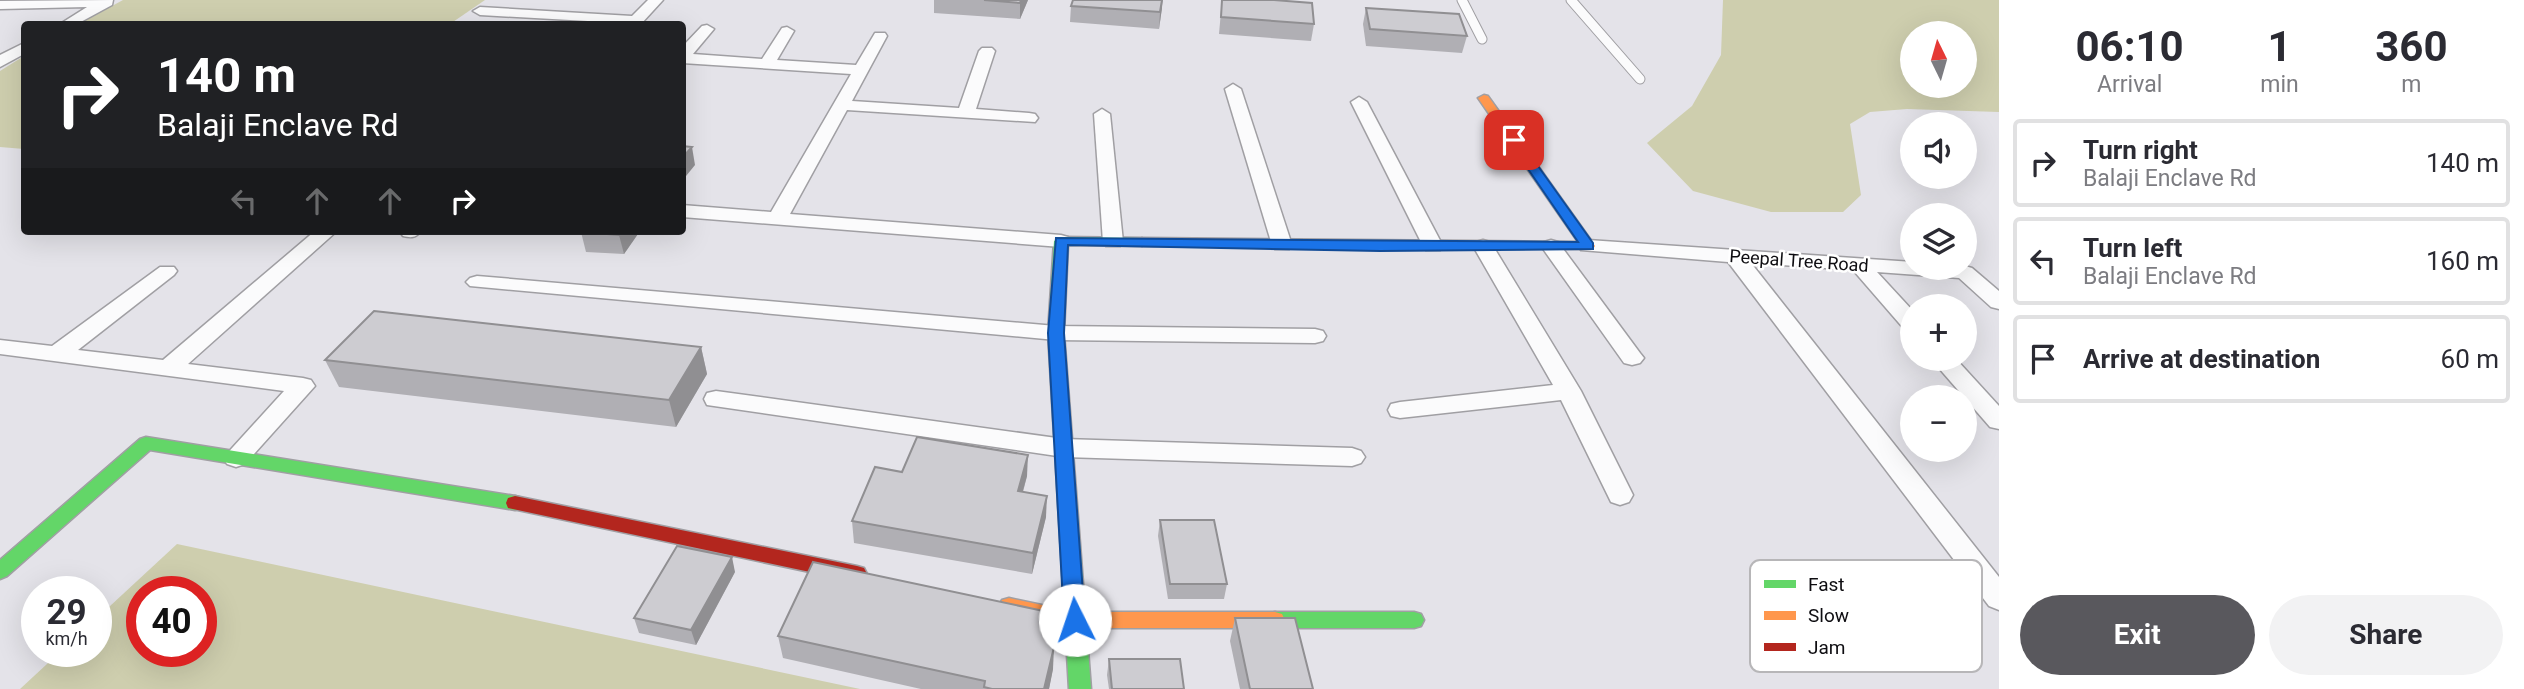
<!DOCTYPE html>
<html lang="en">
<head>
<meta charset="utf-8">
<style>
	:root { --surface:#fff; --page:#f2f2f3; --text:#2b2b33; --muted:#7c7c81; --line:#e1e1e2; --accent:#59585d }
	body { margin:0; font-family:Roboto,sans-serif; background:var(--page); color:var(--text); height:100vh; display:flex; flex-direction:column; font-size:26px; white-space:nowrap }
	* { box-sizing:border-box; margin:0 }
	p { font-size:23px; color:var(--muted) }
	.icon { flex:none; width:38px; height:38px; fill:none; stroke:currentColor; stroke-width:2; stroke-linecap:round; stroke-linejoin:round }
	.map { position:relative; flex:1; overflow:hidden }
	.drawer { display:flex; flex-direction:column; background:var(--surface); width:525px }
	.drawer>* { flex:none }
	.top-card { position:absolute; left:21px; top:21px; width:665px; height:214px; border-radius:7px; box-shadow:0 7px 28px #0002; background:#202124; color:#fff; overflow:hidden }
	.needle { width:46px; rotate:355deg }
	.buttons { position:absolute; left:1900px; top:21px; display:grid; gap:14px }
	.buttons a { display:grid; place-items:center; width:77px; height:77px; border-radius:50%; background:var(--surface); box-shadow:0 7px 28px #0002; font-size:35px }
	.speed { position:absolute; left:21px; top:576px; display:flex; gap:14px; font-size:35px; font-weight:700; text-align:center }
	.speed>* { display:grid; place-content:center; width:91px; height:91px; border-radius:50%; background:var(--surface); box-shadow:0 7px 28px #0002; line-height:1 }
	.speed small { font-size:18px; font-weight:400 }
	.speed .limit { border:10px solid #d22; background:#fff; color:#111 }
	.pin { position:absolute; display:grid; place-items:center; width:60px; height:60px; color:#fff; margin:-30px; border-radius:14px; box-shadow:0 4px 10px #0006 }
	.me { position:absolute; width:77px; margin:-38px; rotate:356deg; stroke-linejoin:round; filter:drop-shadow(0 0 5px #0008) }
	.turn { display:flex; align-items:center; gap:24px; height:147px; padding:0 21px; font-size:32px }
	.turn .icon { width:91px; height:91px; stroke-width:2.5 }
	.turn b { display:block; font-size:49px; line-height:60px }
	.lanes { display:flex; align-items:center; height:66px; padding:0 21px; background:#0003; justify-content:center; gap:35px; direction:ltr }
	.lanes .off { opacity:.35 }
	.eta { display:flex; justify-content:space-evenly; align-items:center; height:119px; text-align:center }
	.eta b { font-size:42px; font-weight:700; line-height:49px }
	.cta { display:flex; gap:14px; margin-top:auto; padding:14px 21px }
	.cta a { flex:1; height:80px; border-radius:42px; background:var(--accent); color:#fff; font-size:28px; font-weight:700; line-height:80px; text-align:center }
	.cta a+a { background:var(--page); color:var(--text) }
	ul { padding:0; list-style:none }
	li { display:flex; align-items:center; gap:21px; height:88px; margin:0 14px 10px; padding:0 7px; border:4px solid var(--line); border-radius:7px }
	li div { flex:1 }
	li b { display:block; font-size:26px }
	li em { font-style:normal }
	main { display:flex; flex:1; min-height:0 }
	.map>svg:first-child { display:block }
	.green { fill:#ceceae; fill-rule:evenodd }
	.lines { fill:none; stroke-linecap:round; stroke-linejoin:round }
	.lane-casing { stroke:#a09fa3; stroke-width:11 }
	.street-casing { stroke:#a09fa3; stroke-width:3 }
	.fast-casing { stroke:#a09fa3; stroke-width:3 }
	.slow-casing { stroke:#a09fa3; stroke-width:3 }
	.jam-casing { stroke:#a09fa3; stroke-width:3 }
	.lane { stroke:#fbfbfc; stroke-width:9 }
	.street { fill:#fbfbfc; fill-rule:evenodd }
	.fast { fill:#63d668; fill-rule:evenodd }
	.slow { fill:#ff974d; fill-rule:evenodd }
	.jam { fill:#b3261e; fill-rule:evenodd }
	.wall { fill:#b0afb4 }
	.shaded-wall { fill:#908f92 }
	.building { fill:#cdccd1; stroke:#908f92; stroke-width:2 }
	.route { fill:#1a73e8; stroke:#114b97; stroke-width:2 }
	.labels { text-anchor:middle; stroke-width:5; stroke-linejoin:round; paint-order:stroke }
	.street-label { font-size:18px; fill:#0e0d11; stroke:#fff }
	.key { fill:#fff; stroke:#b7b6b8; stroke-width:2 }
	.key-label { font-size:19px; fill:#0e0d11 }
</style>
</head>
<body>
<main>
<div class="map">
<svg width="1999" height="689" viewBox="0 0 1999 689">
	<rect width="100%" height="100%" fill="#e4e3e9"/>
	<g class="green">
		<polygon points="123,0 485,0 450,24 79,24"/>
		<path d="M1723,0H1999V112L1907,109L1870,112L1850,124L1861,195L1843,212H1771L1693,191L1647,143L1692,106L1721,55ZM1965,33V86H1913V33Z"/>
		<polygon points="24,56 24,149 0,147 0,71"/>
		<path d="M177,544L860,689H20L61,651H96V619ZM142,592H201V651H142Z"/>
	</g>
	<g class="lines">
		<g class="lane-casing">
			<g id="lane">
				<polyline points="1462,0 1482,39"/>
				<polyline points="1571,0 1640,79"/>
			</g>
		</g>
		<g class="street-casing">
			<g id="street">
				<polygon points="113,0 112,5 77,24 60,24 87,7 0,9 0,1"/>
				<polygon points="648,0 663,0 641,24 480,15 473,11 480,7 632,16"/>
				<polygon points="707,25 714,29 693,54 762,59 782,28 787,27 794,31 777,60 856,65 875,33 885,33 887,36 852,101 959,108 979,51 982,48 992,48 995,51 976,109 1029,113 1035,114 1038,118 1035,122 847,110 790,214 1061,235 1068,237 1071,241 1068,245 1061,247 682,217 682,205 771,212 851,74 682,63 682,47 702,26"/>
				<polygon points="24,43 24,54 0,67 0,55"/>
				<polygon points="1233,84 1241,89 1292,245 1289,249 1275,249 1272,245 1225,89"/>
				<polygon points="1359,97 1367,102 1443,246 1440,250 1426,250 1423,246 1351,102"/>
				<polygon points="1102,109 1110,114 1123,242 1120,246 1106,246 1103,242 1094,114"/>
				<polygon points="315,231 337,231 188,364 303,378 311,380 315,386 245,464 236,467 227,464 223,458 284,391 0,354 0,340 52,346 160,267 174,267 177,271 174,275 78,350 163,360"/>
				<path d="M421,231C416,238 411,238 403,236L400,232Z"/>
				<polygon points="1483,240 1490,242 1493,246 1581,391 1633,495 1629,502 1620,505 1611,502 1561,400 1400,418 1391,416 1388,410 1391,404 1400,402 1553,385 1473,246 1476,242"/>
				<polygon points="1551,240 1558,242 1640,353 1644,358 1640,363 1632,365 1624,363 1541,246 1544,242"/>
				<polygon points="1588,240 1913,262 1913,268 1965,266 1972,268 1999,291 1999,309 1991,307 1959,278 1877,272 1913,311 1913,332 1905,330 1853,270 1751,263 1999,577 1999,610 1989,606 1728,262 1581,250 1578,246 1581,242"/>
				<polygon points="477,276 1056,326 1315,329 1323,331 1326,336 1323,341 1315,343 1056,340 470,286 466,282 470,278"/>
				<polygon points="1931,359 1956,359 1999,406 1999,429 1990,427"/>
				<polygon points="716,391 1064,439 1352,448 1361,451 1365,457 1361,463 1352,466 1064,457 707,405 704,399 707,393"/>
			</g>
		</g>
		<g class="fast-casing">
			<g id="fast">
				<polygon points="1061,237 1142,238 1149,242 1142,246 1068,245 1064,333 1091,689 1069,689 1048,333 1054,241"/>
				<polygon points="146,437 515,496 522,498 524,503 522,508 515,510 150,450 7,576 0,579 0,560 140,439"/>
				<polygon points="1275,612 1414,612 1421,614 1424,620 1421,626 1414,628 1275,628 1268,626 1265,620 1268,614"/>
			</g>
		</g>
		<g class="slow-casing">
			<g id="slow">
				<polygon points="1484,95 1488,96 1593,243 1595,246 1593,249 1142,246 1135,242 1142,238 1578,242 1478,98"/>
				<polygon points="1009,598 1075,612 1275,612 1282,614 1285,620 1282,626 1275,628 1075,628 1002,612 999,606 1002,600"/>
			</g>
		</g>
		<g class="jam-casing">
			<polygon id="jam" points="515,496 857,566 864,568 867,574 864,580 857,582 508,508 506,503 508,498"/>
		</g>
		<use href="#lane" class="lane"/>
		<use href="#street" class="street"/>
		<use href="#fast" class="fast"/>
		<use href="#slow" class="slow"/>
		<use href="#jam" class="jam"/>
	</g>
	<g class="wall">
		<polygon points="934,0 1028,0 1020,19 934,13"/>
		<polygon points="1073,0 1163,0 1159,29 1070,22 1071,6"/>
		<polygon points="1222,0 1314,24 1311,41 1219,34"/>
		<polygon points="1366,8 1467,36 1462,53 1366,46 1363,24"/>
		<polygon points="582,231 640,231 624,254 586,252 581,232"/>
		<polygon points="701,347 707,374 676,427 339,387 325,360"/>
		<polygon points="902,472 1027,476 1023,492 1046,517 1032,574 854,543 852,521"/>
		<polygon points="1160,520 1227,584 1224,599 1168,599 1158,536"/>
		<polygon points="735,572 696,645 639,633 634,618"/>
		<polygon points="1235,618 1313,689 1240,689 1230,641"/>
		<polygon points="778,636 1053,669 1049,689 921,689 783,658"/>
		<polygon points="1109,659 1184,689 1109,689 1107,675"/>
	</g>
	<g class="shaded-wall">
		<polygon points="1021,0 1028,0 1020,19 1020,3"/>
		<polygon points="1162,0 1162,8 1159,29 1160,12"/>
		<polygon points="692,147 695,165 682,181 682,158"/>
		<polygon points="622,231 640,231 624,254 619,235"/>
		<polygon points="701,347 707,374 676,427 669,400"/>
		<polygon points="1028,455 1027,476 1017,512 1018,491"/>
		<polygon points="1047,496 1046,517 1032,574 1033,553"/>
		<polygon points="732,557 735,572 696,645 691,630"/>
		<polygon points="1054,647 1053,669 1049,689 1044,689"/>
	</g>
	<g class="building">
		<polygon points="984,0 1021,0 1020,3"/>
		<polygon points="1073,0 1162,0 1160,12 1071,6"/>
		<polygon points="1222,0 1274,0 1312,3 1314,24 1221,17"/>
		<polygon points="1366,8 1459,14 1467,36 1370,29"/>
		<polygon points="682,146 692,147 682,158"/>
		<polygon points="582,231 622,231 619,235 581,232"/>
		<polygon points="374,311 701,347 669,400 325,360"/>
		<polygon points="917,437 1028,455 1018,491 1047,496 1033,553 852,521 875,467 902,472"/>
		<polygon points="1160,520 1214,520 1227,584 1170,584"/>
		<polygon points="677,546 732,557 691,630 634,618"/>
		<polygon points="813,562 1053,613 1054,647 1044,689 992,689 984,687 985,681 778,636"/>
		<polygon points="1235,618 1295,618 1313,689 1250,689"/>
		<polygon points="1109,659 1180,659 1184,689 1112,689"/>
	</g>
	<polygon class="route" points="1514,137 1518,138 1593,243 1593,249 1380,251 1068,245 1064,333 1085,620 1082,626 1075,628 1068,626 1064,620 1048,333 1056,238 1578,242 1508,140"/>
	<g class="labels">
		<g class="street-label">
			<text transform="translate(1799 261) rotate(4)" y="6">Peepal Tree Road</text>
		</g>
	</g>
	<rect x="1750" y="560" width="232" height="112" rx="10" class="key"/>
	<rect x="1764" y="580" width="32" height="8" fill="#63d668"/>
	<rect x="1764" y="611" width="32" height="9" fill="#ff974d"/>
	<rect x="1764" y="643" width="32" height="8" fill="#b3261e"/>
	<g class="key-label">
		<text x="1808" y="591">Fast</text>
		<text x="1808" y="622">Slow</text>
		<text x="1808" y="654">Jam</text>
	</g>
</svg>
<div class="buttons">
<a><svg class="needle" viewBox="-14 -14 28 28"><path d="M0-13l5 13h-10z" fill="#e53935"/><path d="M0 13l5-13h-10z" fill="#7c7c81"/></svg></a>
<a><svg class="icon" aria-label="sound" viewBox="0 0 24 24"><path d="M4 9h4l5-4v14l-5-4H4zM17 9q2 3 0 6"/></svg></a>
<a><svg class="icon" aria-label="layers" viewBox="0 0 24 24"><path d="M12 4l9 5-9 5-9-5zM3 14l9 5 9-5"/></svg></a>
<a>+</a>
<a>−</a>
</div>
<div class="speed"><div>29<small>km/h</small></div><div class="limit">40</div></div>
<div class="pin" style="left:1514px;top:140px;background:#d93025"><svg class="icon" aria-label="arrive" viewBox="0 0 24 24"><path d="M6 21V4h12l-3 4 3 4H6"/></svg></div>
<svg class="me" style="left:1075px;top:620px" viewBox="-20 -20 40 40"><circle r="19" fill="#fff"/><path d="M0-13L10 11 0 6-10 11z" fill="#1a73e8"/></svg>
<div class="top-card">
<div class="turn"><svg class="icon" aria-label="right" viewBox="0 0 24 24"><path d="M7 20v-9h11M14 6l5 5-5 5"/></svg><div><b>140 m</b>Balaji Enclave Rd</div></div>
<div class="lanes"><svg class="icon off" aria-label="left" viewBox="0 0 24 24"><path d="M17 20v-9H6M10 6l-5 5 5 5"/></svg><svg class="icon off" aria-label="ahead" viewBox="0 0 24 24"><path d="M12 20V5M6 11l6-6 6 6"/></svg><svg class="icon off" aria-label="ahead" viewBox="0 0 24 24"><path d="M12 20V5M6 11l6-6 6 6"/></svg><svg class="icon" aria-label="right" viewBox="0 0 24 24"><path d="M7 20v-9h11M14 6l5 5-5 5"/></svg></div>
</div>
</div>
<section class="drawer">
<div class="eta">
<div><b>06:10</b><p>Arrival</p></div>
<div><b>1</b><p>min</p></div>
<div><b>360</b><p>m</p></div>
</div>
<ul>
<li><svg class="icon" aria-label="right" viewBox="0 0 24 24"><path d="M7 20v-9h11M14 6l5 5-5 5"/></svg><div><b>Turn right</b><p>Balaji Enclave Rd</p></div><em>140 m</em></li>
<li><svg class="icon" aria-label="left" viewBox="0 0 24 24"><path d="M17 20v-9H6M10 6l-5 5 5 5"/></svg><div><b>Turn left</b><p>Balaji Enclave Rd</p></div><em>160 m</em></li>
<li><svg class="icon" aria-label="arrive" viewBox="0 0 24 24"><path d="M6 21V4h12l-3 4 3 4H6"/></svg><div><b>Arrive at destination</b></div><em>60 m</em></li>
</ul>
<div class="cta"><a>Exit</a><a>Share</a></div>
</section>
</main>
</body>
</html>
